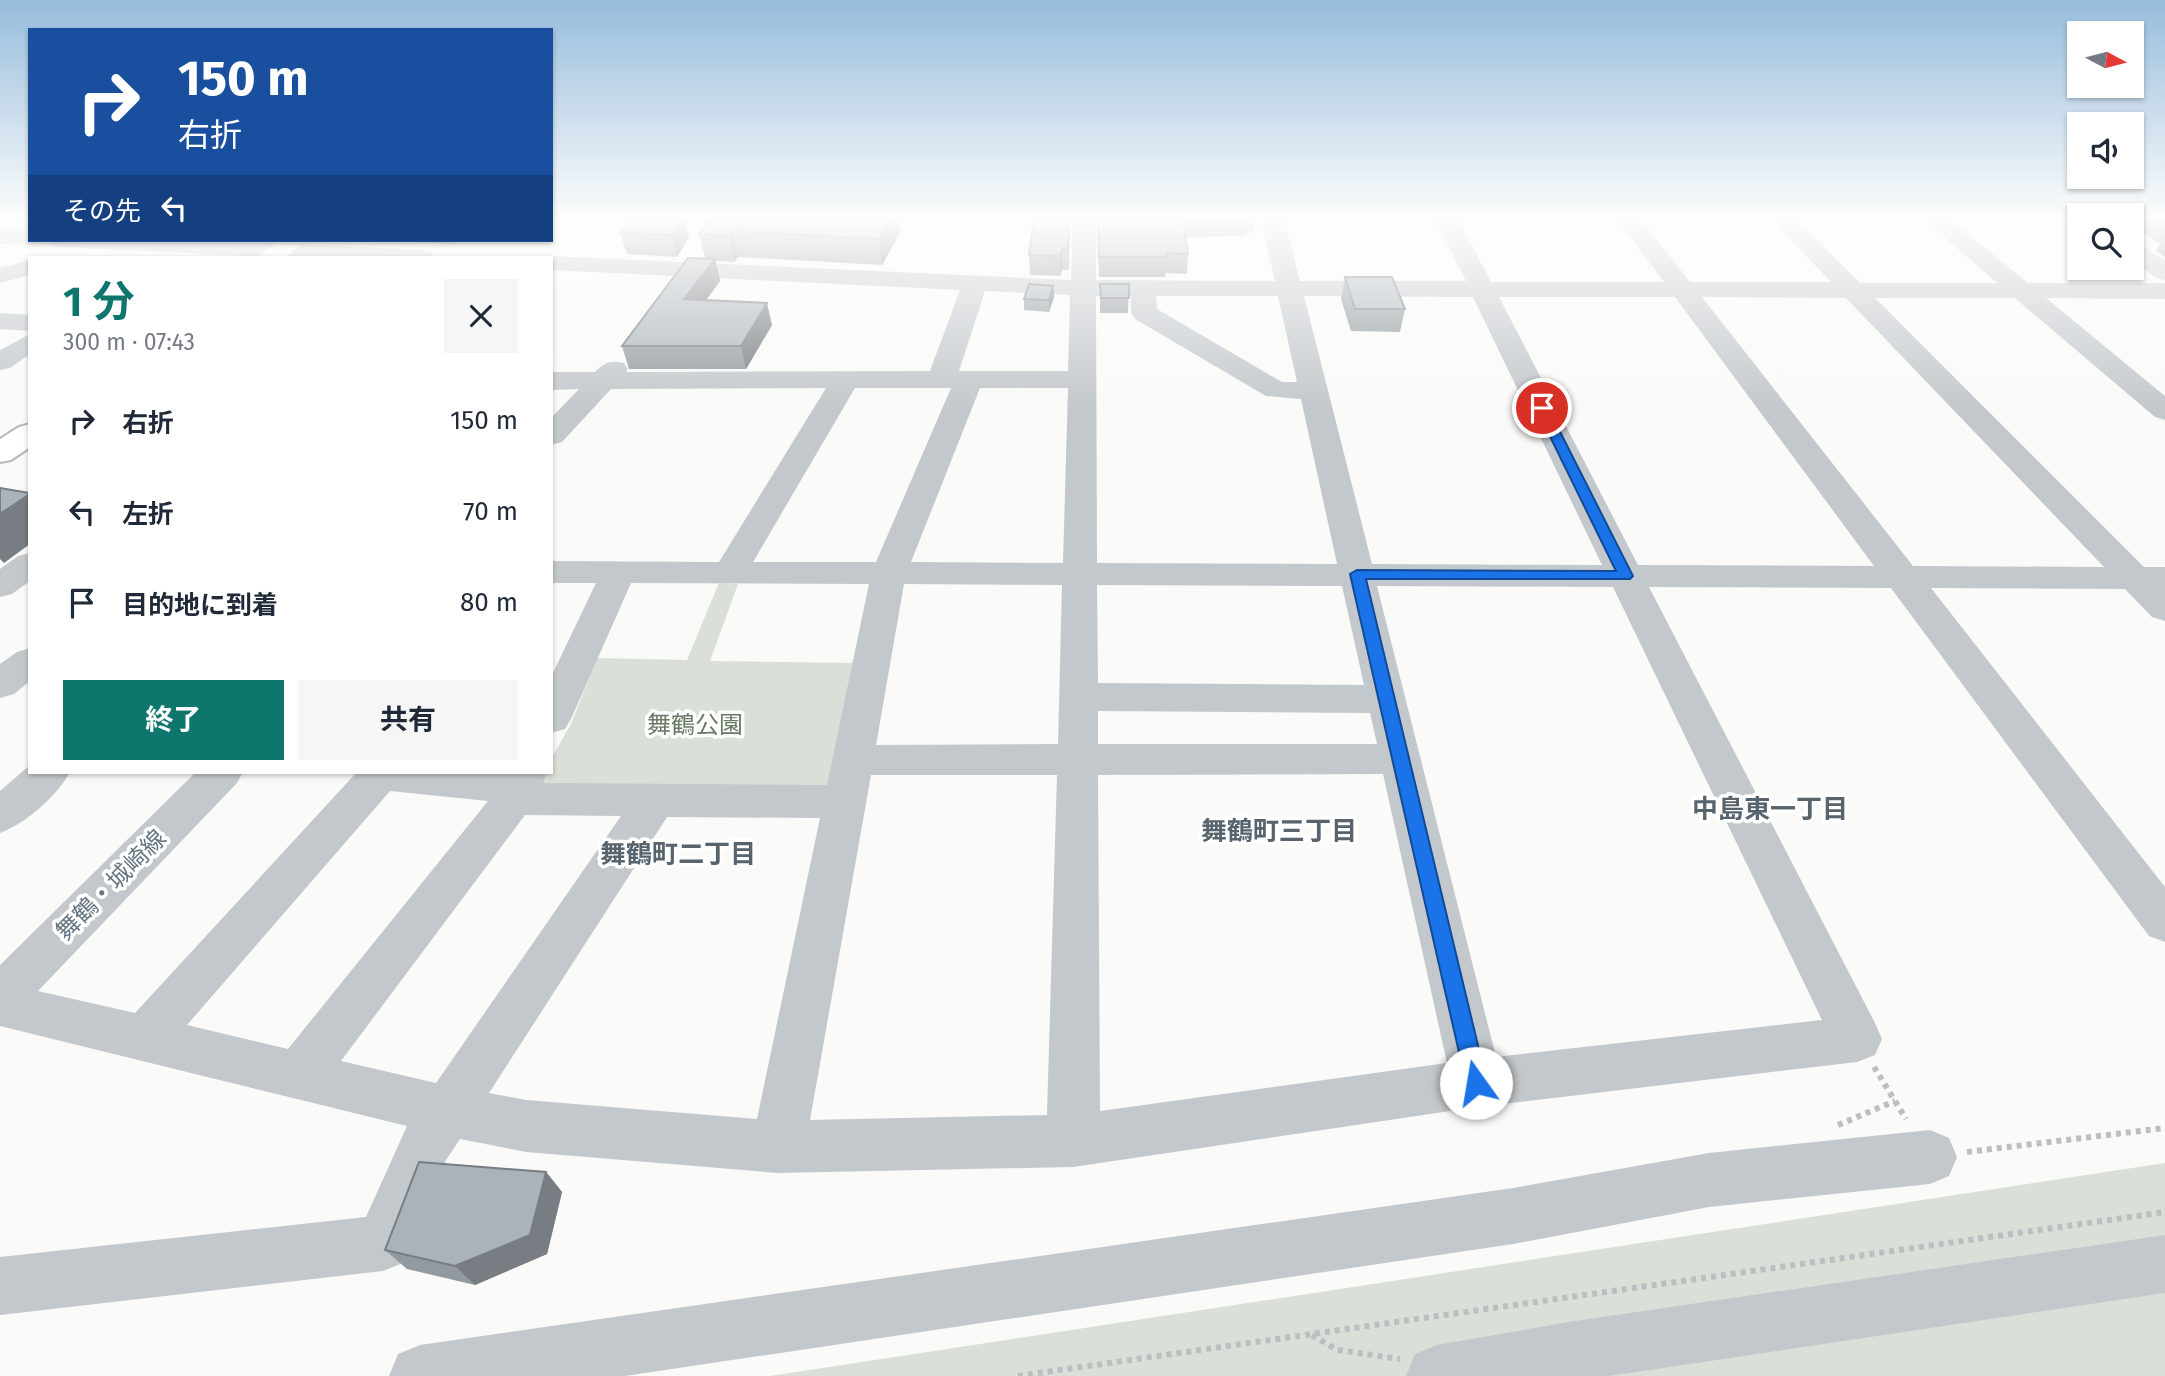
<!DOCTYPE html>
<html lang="ja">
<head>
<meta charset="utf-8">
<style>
	:root { --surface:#fff; --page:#f6f6f7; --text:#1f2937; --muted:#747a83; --accent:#0f766e }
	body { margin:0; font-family:"Fira Sans","Noto Sans JP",sans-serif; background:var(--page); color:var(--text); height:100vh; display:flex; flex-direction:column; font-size:26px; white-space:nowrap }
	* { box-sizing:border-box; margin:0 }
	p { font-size:23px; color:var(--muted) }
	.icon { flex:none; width:38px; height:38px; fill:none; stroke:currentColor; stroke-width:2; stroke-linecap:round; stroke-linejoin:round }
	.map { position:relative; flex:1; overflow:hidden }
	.sheet { position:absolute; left:28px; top:256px; width:525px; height:518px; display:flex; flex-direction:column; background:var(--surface); border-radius:0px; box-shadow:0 2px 5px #0004 }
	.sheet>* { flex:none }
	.guide { position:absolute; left:28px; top:28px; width:525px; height:214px; border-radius:0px; box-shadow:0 2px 5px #0004; background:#1a4fa0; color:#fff; overflow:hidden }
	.needle { width:46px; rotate:97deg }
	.controls { position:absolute; left:2067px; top:21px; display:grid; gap:14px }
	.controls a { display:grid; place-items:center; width:77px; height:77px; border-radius:0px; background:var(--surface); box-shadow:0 2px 5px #0004; font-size:35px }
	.pin { position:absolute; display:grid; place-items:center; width:60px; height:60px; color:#fff; margin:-30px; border:4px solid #fff; border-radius:50%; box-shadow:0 2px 7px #0007 }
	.me { position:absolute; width:77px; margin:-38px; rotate:347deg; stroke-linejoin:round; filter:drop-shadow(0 0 5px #0008) }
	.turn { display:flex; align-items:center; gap:24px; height:147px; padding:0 35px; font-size:32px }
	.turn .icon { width:91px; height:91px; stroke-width:2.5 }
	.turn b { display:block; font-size:49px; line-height:60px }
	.then { display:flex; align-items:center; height:66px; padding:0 35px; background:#0003; gap:14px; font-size:26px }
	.round { display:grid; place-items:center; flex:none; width:74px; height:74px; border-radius:0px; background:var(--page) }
	.summary { display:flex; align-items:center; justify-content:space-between; height:119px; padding:0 35px }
	h1 { font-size:42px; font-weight:700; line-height:52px; color:var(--accent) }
	.cta { display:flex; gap:14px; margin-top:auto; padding:14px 35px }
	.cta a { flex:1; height:80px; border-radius:0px; background:var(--accent); color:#fff; font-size:28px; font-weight:700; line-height:80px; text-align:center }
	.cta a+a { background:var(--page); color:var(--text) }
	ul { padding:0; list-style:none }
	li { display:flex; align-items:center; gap:21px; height:91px; padding:0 35px }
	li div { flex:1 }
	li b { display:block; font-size:26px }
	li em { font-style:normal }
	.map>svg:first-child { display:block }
	.green { fill:#dadfd7 }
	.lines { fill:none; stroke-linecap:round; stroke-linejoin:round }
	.highway-casing { stroke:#b4b9bd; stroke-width:4 }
	.path { stroke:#bbbfc2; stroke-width:6; stroke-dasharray:5 5; stroke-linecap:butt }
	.minor { fill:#c3c8cc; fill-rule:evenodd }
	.highway { fill:#fff; fill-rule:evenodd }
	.wall { fill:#929a9f }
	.shaded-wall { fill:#777d82 }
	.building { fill:#aab3b9; stroke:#777d82; stroke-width:2 }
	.route { fill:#1a73e8; stroke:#114b97; stroke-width:2 }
	.labels { text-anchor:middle; stroke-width:7; stroke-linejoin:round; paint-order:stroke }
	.park-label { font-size:24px; fill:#687a64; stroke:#fff }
	.street-label { font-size:24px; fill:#657683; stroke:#fff }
	.neighbourhood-label { font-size:26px; font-weight:bold; fill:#57646e; stroke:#fff }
</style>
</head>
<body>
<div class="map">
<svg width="2165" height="1376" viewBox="0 0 2165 1376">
	<rect width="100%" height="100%" fill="#fafaf8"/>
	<g class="green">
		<polygon points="719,583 738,584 710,661 859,663 832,784 819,791 537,783 544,772 551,772 551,759 571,724 597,658 687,660"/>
		<polygon points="2165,1163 2165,1376 770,1376"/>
	</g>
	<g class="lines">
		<g class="highway-casing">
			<g id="highway">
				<polygon points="279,240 307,240 286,257 258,257"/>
				<polygon points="30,424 30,447 11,460 0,462 0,439 19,427"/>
			</g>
		</g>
		<g class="path">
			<polyline points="1874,1067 1906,1119"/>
			<polyline points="1838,1125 1895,1101"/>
			<polyline points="1967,1152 2165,1128"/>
			<polyline points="1312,1335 1337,1350 1400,1359"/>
			<polyline points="1018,1376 2165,1212"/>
		</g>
		<g class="minor">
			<path d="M1073,219H1096V280L1275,281L1261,219H1284L1300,281H1466L1435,219H1458L1491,282H1664L1617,219H1641L1690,282H1831L1771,219H1796L1860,283H1997L1924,219H1950L2028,283H2165V299L2046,298L2165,396V420L2155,417L2015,298H1875L2144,567H2165V621L2152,617L2125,589L1931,588L2165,887V942L2149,936L1891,588L1649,587L1875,1023L1882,1039L1875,1055L1857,1062L1477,1107L1073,1167L778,1173L526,1152L460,1139L446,1160L403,1263L383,1271L0,1315V1257L366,1217L407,1126L0,1026V965L196,772H243L237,783L38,991L135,1013L357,772H547L543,783L827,785L869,584L631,583L571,719L565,729L551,733V677L596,583H551V561L719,562L826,388L611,389L562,442L551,445V418L579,389L551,390V372H595C605,362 610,360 624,363L628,369L626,372L930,371L960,290L551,270V257H545L551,256L1071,280ZM985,291L1070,295L1068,371H959ZM1096,296H1131V313L1135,319L1266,396L1301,399L1337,564L1097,563ZM1156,296H1278L1297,382H1282L1157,309ZM1304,296L1473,297L1602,565L1372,564ZM1499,297H1675L1874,566L1638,565ZM1702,297L1846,298L2104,567L1913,566ZM855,388H951L876,562H753ZM980,388H1068L1063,563L911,562ZM904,584L1062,585L1058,744L876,745ZM1097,585L1342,586L1364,685L1098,683ZM1377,586L1613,587L1822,1020L1496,1057ZM1098,711L1370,713L1377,744H1098ZM1383,774L1447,1063L1100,1111L1098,775ZM871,775H1057L1047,1115L810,1120ZM390,791L488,801L288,1049L187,1025ZM525,815L621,816L436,1083L341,1061ZM667,817L820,818L757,1119L526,1100L489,1093Z"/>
			<polygon points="0,230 30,231 30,240 41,240 30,245 0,244"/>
			<polygon points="47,240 208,240 422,250 431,252 434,257 273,257 59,247 51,245"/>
			<polygon points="2132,242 2141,244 2165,261 2165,280 2156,278 2132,260"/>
			<polygon points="30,260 30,275 0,283 0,268"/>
			<polygon points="0,313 30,315 30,331 0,329"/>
			<polygon points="30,334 30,354 10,368 0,370 0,350"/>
			<polygon points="30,553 30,581 12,594 0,597 0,569 18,556"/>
			<polygon points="30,648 30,681 14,694 0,698 0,664 17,652"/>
			<path d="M30,765V772H70C57,796 25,824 0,833V791Z"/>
			<polygon points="1930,1130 1949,1138 1957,1157 1949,1176 1930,1184 1709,1207 1513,1244 625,1376 389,1376 398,1354 420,1345 1513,1188 1709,1153"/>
			<polygon points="2165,1235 2165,1293 1609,1376 1406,1376 1415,1354 1437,1345 1575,1321"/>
		</g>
		<use href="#highway" class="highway"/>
	</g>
	<g class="wall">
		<polygon points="633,219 685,219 689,237 677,257 627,254 620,233"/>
		<polygon points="708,219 901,231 882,265 738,257 734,262 716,261 720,281 706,300 772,325 746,369 629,369 622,346 705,258 699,234"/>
		<polygon points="1070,219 1069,270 1062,270 1060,276 1030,275 1029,255"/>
		<polygon points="1097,219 1254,219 1253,233 1247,233 1246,236 1186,237 1188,254 1187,274 1166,273 1165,277 1099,277"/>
		<polygon points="2132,219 2165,219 2165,257 2156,251 2160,244 2132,225"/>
		<polygon points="412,240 460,240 456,244 413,242"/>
		<polygon points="1345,277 1405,309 1400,332 1351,331 1341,299"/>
		<polygon points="1100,284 1129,284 1128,313 1100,313"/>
		<polygon points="1053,286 1054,297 1049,312 1024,310 1024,299"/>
		<polygon points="546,1172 562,1192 547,1254 475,1285 407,1269 385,1250"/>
	</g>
	<g class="shaded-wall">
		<polygon points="682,219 685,219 689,237 677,257 672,235"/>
		<polygon points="890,219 899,219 901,231 882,265 879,239"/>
		<polygon points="732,231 738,257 734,262 729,236"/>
		<polygon points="1062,249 1062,270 1060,276 1060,256"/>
		<polygon points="715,259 720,281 690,322 684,299"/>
		<polygon points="1053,286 1054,297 1049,312 1049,300"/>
		<polygon points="767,303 772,325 746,369 741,346"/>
		<polygon points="30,494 30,544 4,563 0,559 0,514"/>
		<polygon points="546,1172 562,1192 547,1254 475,1285 455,1266"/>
	</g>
	<g class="building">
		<polygon points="633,219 682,219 672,235 620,233"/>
		<polygon points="708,219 890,219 879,239 732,231 729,236 699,234"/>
		<polygon points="1034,219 1069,219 1068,250 1062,249 1060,256 1029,255"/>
		<polygon points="1098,219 1183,219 1188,254 1166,253 1167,257 1099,257"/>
		<polygon points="688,258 715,259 684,299 767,303 741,346 622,346"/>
		<polygon points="1345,277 1392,277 1405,309 1355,309"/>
		<polygon points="1029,284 1053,286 1049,300 1024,299"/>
		<polygon points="1100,284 1129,284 1129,298 1101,298"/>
		<polygon points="0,488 30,493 30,494 0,514"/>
		<polygon points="419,1162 546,1172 530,1235 455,1266 385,1250"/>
	</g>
	<linearGradient id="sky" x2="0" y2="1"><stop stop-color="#96bcdc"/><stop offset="0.53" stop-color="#fdfdfc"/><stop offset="1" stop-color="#fdfdfc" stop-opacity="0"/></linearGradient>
	<rect width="2165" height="411" fill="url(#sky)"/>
	<polygon class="route" points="1538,406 1548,408 1633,576 1630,579 1366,579 1487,1083 1484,1091 1476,1093 1469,1091 1466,1083 1350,574 1357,570 1616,571 1536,408"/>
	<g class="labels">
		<g class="park-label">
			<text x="695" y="733">舞鶴公園</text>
		</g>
		<g class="street-label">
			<text transform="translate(111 885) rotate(-45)" y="8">舞鶴・城崎線</text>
		</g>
		<g class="neighbourhood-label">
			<text x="1770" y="818">中島東一丁目</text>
			<text x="1279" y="840">舞鶴町三丁目</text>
			<text x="678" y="863">舞鶴町二丁目</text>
		</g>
	</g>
</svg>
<div class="controls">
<a><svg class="needle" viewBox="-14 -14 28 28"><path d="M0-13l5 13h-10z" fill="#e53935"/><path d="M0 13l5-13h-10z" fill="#747a83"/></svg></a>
<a><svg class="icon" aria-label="sound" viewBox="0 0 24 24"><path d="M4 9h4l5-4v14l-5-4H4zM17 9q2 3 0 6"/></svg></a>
<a><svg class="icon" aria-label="search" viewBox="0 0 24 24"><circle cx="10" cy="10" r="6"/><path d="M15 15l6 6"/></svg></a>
</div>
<div class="pin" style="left:1542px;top:408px;background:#d93025"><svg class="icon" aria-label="arrive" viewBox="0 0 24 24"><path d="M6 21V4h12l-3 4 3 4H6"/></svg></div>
<svg class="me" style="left:1476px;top:1083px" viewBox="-20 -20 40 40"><circle r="19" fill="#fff"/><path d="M0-13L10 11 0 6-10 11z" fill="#1a73e8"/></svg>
<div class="guide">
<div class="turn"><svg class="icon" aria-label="right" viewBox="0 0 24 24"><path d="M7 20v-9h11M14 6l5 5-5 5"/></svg><div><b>150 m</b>右折</div></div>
<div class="then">その先<svg class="icon" aria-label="left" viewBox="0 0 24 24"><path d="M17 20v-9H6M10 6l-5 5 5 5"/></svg></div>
</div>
<section class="sheet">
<div class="summary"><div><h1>1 分</h1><p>300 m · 07:43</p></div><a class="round"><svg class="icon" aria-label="close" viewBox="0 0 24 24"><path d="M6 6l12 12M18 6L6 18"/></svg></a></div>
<ul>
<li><svg class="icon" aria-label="right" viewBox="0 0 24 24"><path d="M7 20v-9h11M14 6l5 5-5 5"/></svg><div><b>右折</b></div><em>150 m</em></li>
<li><svg class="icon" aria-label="left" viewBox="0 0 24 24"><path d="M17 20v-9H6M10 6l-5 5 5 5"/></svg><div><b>左折</b></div><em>70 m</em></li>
<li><svg class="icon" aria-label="arrive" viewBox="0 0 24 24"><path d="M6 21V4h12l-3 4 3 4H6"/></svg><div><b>目的地に到着</b></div><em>80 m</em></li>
</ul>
<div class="cta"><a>終了</a><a>共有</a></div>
</section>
</div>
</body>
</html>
